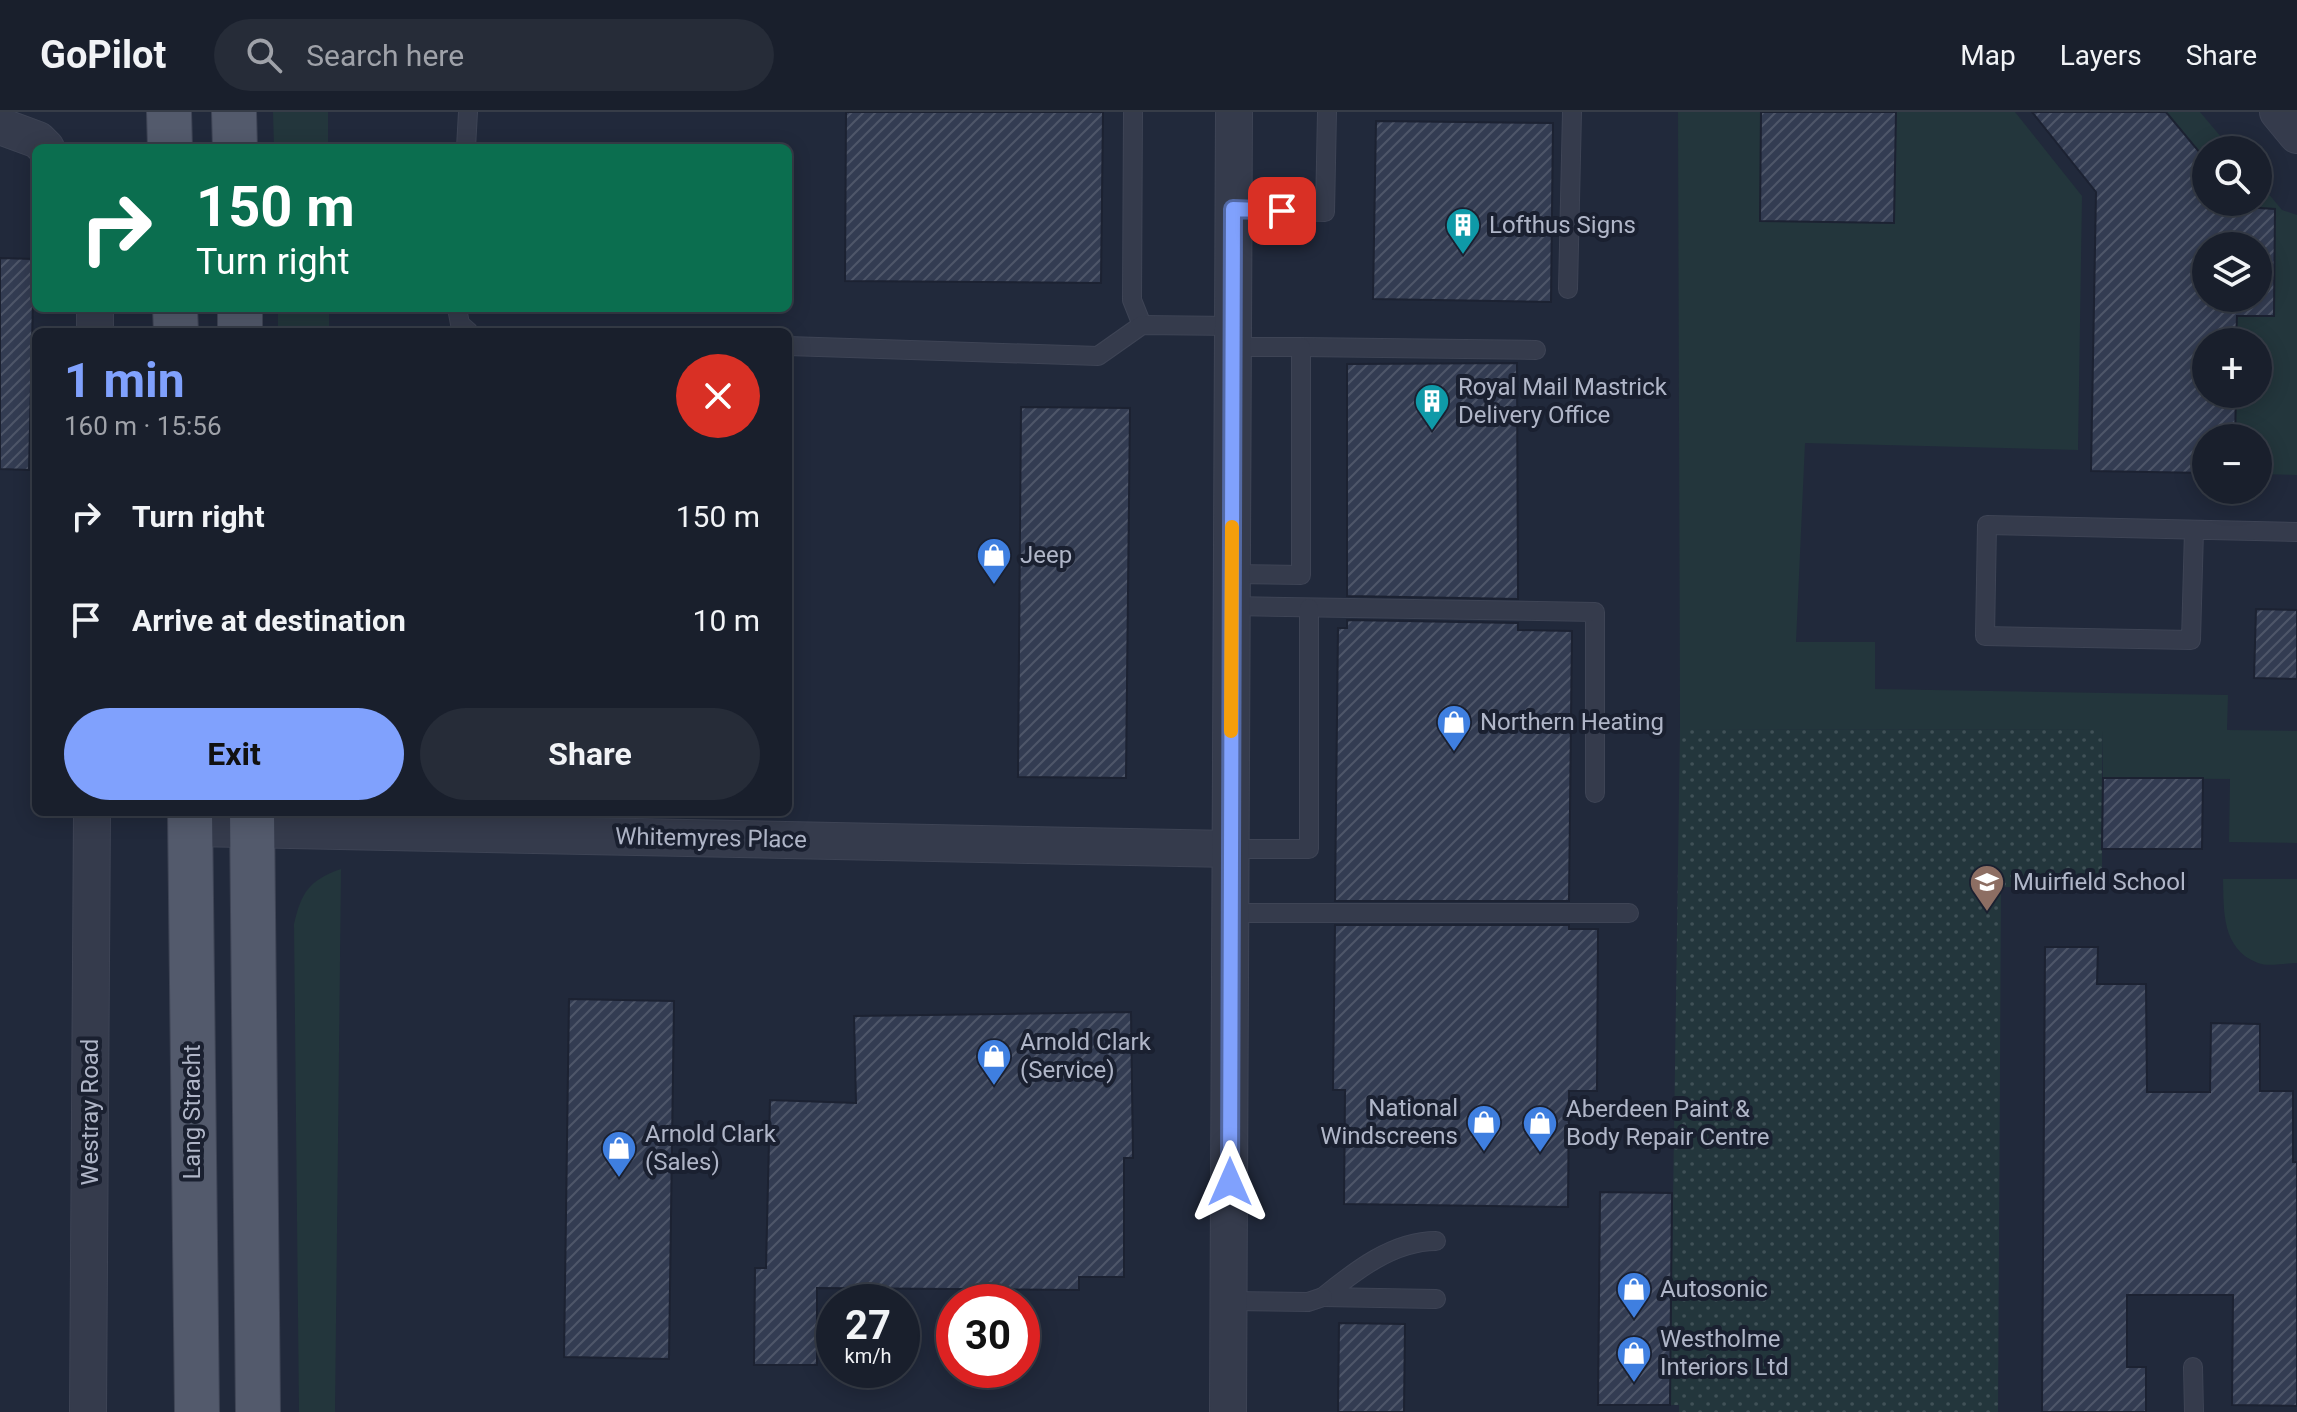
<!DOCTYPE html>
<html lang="en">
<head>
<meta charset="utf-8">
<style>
	:root { --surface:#191f2c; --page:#262c38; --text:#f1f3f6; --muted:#9fa2a9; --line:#373d48; --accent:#80a1fd }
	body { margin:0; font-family:Roboto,sans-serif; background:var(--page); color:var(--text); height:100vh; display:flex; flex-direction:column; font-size:30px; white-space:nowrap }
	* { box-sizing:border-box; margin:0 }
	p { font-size:26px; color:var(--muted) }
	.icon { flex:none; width:44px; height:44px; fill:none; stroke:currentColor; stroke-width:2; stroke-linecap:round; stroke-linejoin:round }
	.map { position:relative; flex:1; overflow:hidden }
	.panel { position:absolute; left:32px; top:216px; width:760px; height:488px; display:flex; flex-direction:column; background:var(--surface); border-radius:12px; box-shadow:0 4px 20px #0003,0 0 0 2px var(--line) }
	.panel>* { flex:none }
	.banner { position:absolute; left:32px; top:32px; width:760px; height:168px; border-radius:12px; box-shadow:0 4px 20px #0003,0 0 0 2px var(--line); background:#0b6e4f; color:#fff; overflow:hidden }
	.controls { position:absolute; left:2192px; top:24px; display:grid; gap:16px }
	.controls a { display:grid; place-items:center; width:80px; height:80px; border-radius:50%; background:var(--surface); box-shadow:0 4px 20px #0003,0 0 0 2px var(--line); font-size:40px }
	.speed { position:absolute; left:816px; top:1172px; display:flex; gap:16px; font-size:40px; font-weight:700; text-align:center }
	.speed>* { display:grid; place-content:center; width:104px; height:104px; border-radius:50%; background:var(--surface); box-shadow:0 4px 20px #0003,0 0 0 2px var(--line); line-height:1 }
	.speed small { font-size:20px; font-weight:400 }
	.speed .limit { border:12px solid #d22; background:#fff; color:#111 }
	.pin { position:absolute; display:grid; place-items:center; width:68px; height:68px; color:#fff; margin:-34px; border-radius:16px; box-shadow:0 4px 12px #0006 }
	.me { position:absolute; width:88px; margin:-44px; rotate:0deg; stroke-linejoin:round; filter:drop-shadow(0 0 6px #0008) }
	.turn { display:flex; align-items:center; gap:28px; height:168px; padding:0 32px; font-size:36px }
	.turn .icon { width:104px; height:104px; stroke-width:2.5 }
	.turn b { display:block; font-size:56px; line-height:68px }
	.round { display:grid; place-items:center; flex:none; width:84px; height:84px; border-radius:42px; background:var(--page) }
	.summary { display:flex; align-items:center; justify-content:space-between; height:136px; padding:0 32px }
	h1 { font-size:48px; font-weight:700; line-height:60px; color:var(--accent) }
	.primary-button { display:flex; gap:16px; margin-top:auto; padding:16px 32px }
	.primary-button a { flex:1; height:92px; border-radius:48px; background:var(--accent); color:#111; font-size:32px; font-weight:700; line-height:92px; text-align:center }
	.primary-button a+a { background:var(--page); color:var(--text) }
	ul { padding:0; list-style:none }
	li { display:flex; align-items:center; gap:24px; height:104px; padding:0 32px }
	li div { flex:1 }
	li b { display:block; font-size:30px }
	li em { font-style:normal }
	header { display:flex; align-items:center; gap:48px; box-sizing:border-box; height:112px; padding:0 40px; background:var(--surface); border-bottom:2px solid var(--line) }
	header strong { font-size:38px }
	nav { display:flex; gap:44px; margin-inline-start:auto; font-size:28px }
	.search { width:560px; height:72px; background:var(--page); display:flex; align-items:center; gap:20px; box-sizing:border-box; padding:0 28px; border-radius:44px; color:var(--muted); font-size:30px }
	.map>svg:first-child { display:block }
	.grass { fill:#23363c }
	.park { fill:url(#park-dots) }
	.building { fill:url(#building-hatch); stroke:#1c2232; stroke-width:2; fill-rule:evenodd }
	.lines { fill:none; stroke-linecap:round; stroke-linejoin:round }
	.lane-casing { stroke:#3e4455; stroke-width:20 }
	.street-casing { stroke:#3e4455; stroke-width:38 }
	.primary-casing { stroke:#3e4455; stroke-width:46 }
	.lane { stroke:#353b4c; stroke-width:18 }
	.street { stroke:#353b4c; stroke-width:36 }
	.primary { stroke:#535a6c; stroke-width:44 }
	.route-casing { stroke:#5369a4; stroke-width:20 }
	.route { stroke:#80a1fd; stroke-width:14 }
	.slow { stroke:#f59e0b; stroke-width:14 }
	.labels { text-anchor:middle; stroke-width:8; stroke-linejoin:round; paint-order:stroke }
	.poi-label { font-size:24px; fill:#b0b6c8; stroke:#1a2030; text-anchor:start }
	.street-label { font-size:24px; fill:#b0b6c8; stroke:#1a2030 }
</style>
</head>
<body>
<header>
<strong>GoPilot</strong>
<div class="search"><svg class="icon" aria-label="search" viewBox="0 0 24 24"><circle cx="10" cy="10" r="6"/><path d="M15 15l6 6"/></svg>Search here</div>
<nav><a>Map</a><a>Layers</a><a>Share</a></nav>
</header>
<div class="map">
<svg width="2297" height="1300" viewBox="0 0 2297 1300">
	<defs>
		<pattern id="park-dots" width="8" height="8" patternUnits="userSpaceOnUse" patternTransform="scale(2)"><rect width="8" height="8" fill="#23363c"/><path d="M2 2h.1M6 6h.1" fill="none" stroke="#405157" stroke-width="1.8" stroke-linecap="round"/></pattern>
		<pattern id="building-hatch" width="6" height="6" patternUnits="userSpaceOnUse" patternTransform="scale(2)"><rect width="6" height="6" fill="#333c52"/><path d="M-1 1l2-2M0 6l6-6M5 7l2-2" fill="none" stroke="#4e5669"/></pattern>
	</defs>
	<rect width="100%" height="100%" fill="#21293b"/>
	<g class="grass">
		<polygon points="273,0 328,0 328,36 274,36"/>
		<polygon points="1678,0 1761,0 1760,109 1894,111 1896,0 2015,0 2082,84 2078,338 1805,331 1796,530 1875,530 1875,577 2228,583 2227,618 2297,619 2297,731 2229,730 2230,667 2103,666 2102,618 1680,617"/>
		<polygon points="2166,0 2200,0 2232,38 2206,38 2206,60"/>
		<polygon points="2258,69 2282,98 2297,103 2297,363 2258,362 2258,326 2235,326 2236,282 2258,282 2258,230 2236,230 2237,204 2274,204 2275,98 2213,93 2217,90 2258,90"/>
		<rect x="278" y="196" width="51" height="24"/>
		<path d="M341,757L335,1300H299L294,812C301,781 309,768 341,757Z"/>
		<path d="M2223,767H2297V851C2286,851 2268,855 2258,851C2221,837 2224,798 2223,767Z"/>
	</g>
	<polygon class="park" points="1680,617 2102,618 2102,776 2001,775 1998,1300 1679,1300 1679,1293 1670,1293"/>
	<g class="building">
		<polygon points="846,0 1103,0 1101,171 845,169"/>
		<polygon points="1761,0 1896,0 1894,111 1760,109"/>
		<path d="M2032,0H2166L2206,48V90H2213V93L2275,97L2274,204H2237L2236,230H2206V282H2236L2235,326H2206V361L2091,359L2096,80ZM2206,134H2258V186H2206Z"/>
		<polygon points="1376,9 1553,11 1551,190 1373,187"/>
		<polygon points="0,146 34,147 29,358 0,357"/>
		<polygon points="1517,251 1518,487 1347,484 1347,252"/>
		<polygon points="1021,295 1130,296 1126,666 1018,665"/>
		<polygon points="2256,497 2297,498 2297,567 2254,566"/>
		<polygon points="1347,508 1518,511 1518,518 1572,519 1569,789 1335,789 1338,516 1347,516"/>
		<polygon points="2103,666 2203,666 2202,737 2102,737"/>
		<polygon points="1335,813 1569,813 1569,817 1598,817 1597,979 1569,979 1568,1095 1344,1092 1345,978 1333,978"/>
		<polygon points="2045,835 2098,835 2097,872 2146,872 2147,980 2210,980 2211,911 2260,912 2260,979 2293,979 2293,1050 2297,1050 2297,1294 2232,1293 2233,1183 2127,1183 2127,1255 2146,1255 2146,1300 2042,1300"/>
		<polygon points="569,887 674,889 669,1247 564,1245"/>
		<polygon points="1131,900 1133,1046 1124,1046 1124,1165 1079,1165 1079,1178 817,1176 817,1253 754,1253 755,1156 766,1156 770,988 856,991 854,904"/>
		<polygon points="1600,1080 1672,1081 1670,1293 1598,1293"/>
		<polygon points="1339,1211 1405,1212 1404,1300 1338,1300"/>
	</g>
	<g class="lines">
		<g class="lane-casing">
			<g id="lane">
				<polyline points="1133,0 1132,188 1142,213"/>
				<polyline points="466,36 468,0"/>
				<polyline points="1233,97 1325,100 1327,0"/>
				<polyline points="1568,177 1572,0"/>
				<polyline points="457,196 460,212 469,220"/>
				<polyline points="788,234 1098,244 1142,213 1233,214"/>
				<polyline points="1301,235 1536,238"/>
				<polyline points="2194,418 2191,528 1985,524 1987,413 2297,420"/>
				<polyline points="1232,462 1301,463 1301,235 1233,235"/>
				<polyline points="1232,494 1595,500 1595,681"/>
				<polyline points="1231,737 1309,737 1309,496"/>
				<polyline points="1231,801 1629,801"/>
				<path d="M1436,1187L1323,1185C1355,1159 1393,1129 1436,1129"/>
				<polyline points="1229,1189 1308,1190 1323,1185"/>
				<polyline points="2193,1255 2194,1300"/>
			</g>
		</g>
		<g class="street-casing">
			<g id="street">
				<polyline points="2278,0 2297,23"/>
				<polyline points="0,14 38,28 46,36"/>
				<polyline points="95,220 95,196"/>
				<polyline points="191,716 1231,737"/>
				<polyline points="88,1300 92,700"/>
				<polyline points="1228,1300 1234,0"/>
			</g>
		</g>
		<g class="primary-casing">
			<g id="primary">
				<polyline points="169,0 170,36"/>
				<polyline points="234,0 235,36"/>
				<polyline points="175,196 176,220"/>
				<polyline points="240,196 240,220"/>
				<polyline points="190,700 197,1300"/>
				<polyline points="252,700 258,1300"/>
			</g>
		</g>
		<use href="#lane" class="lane"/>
		<use href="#street" class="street"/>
		<use href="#primary" class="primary"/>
	</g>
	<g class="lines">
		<g class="route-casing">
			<polyline id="route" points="1230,1070 1233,97 1282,99"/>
		</g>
		<use href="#route" class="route"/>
		<polyline class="slow" points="1231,619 1232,415"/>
	</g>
	<defs>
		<g id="building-pin" transform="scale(1.8)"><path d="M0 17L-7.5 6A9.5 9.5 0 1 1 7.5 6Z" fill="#0f9aa8" stroke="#1a2030"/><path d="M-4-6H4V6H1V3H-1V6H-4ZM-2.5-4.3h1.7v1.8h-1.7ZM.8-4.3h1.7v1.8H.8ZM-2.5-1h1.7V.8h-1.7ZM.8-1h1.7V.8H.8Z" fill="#fff"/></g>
		<g id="shop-pin" transform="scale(1.8)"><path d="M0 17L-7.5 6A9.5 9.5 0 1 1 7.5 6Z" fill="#3f7fe0" stroke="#1a2030"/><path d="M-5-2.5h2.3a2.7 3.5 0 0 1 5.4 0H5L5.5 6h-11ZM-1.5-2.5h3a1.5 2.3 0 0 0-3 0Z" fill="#fff"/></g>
		<g id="school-pin" transform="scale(1.8)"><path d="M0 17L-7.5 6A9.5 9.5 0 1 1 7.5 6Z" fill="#8d6e63" stroke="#1a2030"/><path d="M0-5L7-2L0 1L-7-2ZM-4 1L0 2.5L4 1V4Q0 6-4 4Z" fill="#fff"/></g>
	</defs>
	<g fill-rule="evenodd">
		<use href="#building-pin" x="1463" y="113"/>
		<use href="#building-pin" x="1432" y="289"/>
		<use href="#shop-pin" x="994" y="443"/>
		<use href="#shop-pin" x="1454" y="610"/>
		<use href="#school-pin" x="1987" y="770"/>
		<use href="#shop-pin" x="994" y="944"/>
		<use href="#shop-pin" x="1484" y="1010"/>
		<use href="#shop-pin" x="1540" y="1011"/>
		<use href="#shop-pin" x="619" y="1036"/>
		<use href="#shop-pin" x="1634" y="1177"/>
		<use href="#shop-pin" x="1634" y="1241"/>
	</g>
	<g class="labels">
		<g class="poi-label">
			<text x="1489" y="121">Lofthus Signs</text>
			<text x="1458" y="283">Royal Mail Mastrick<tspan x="1458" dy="28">Delivery Office</tspan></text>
			<text x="1020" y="451">Jeep</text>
			<text x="1480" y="618">Northern Heating</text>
			<text x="2013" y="778">Muirfield School</text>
			<text x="1020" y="938">Arnold Clark<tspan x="1020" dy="28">(Service)</tspan></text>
			<text x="1458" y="1004" text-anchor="end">National<tspan x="1458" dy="28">Windscreens</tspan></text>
			<text x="1566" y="1005">Aberdeen Paint &amp;<tspan x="1566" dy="28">Body Repair Centre</tspan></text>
			<text x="645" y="1030">Arnold Clark<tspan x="645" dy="28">(Sales)</tspan></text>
			<text x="1660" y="1185">Autosonic</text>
			<text x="1660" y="1235">Westholme<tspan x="1660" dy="28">Interiors Ltd</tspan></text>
		</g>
		<g class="street-label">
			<text transform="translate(711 726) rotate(1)" y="8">Whitemyres Place</text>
			<text transform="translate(90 1000) rotate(-90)" y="8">Westray Road</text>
			<text transform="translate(192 1000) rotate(-90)" y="8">Lang Stracht</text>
		</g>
	</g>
</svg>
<div class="controls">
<a><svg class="icon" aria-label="search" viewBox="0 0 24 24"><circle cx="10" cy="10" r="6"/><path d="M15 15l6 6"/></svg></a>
<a><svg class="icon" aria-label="layers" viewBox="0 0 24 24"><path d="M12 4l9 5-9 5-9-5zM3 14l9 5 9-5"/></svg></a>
<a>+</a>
<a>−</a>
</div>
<div class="speed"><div>27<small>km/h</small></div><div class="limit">30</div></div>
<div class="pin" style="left:1282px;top:99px;background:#d93025"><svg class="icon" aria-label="arrive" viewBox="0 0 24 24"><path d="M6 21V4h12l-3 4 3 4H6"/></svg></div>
<svg class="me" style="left:1230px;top:1070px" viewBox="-20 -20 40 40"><path d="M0-17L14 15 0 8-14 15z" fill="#80a1fd" stroke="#fff" stroke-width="4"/></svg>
<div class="banner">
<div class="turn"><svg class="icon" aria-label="right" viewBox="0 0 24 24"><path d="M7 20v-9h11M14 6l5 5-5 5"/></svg><div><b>150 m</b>Turn right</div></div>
</div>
<section class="panel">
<div class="summary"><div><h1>1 min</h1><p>160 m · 15:56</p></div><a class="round" style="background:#d93025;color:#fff"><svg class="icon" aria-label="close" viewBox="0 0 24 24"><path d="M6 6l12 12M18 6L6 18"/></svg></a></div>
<ul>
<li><svg class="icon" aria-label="right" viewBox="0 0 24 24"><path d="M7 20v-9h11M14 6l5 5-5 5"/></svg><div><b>Turn right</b></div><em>150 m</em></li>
<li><svg class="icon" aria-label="arrive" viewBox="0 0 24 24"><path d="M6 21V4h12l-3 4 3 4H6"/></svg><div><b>Arrive at destination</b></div><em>10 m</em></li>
</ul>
<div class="primary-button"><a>Exit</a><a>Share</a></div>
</section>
</div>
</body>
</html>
